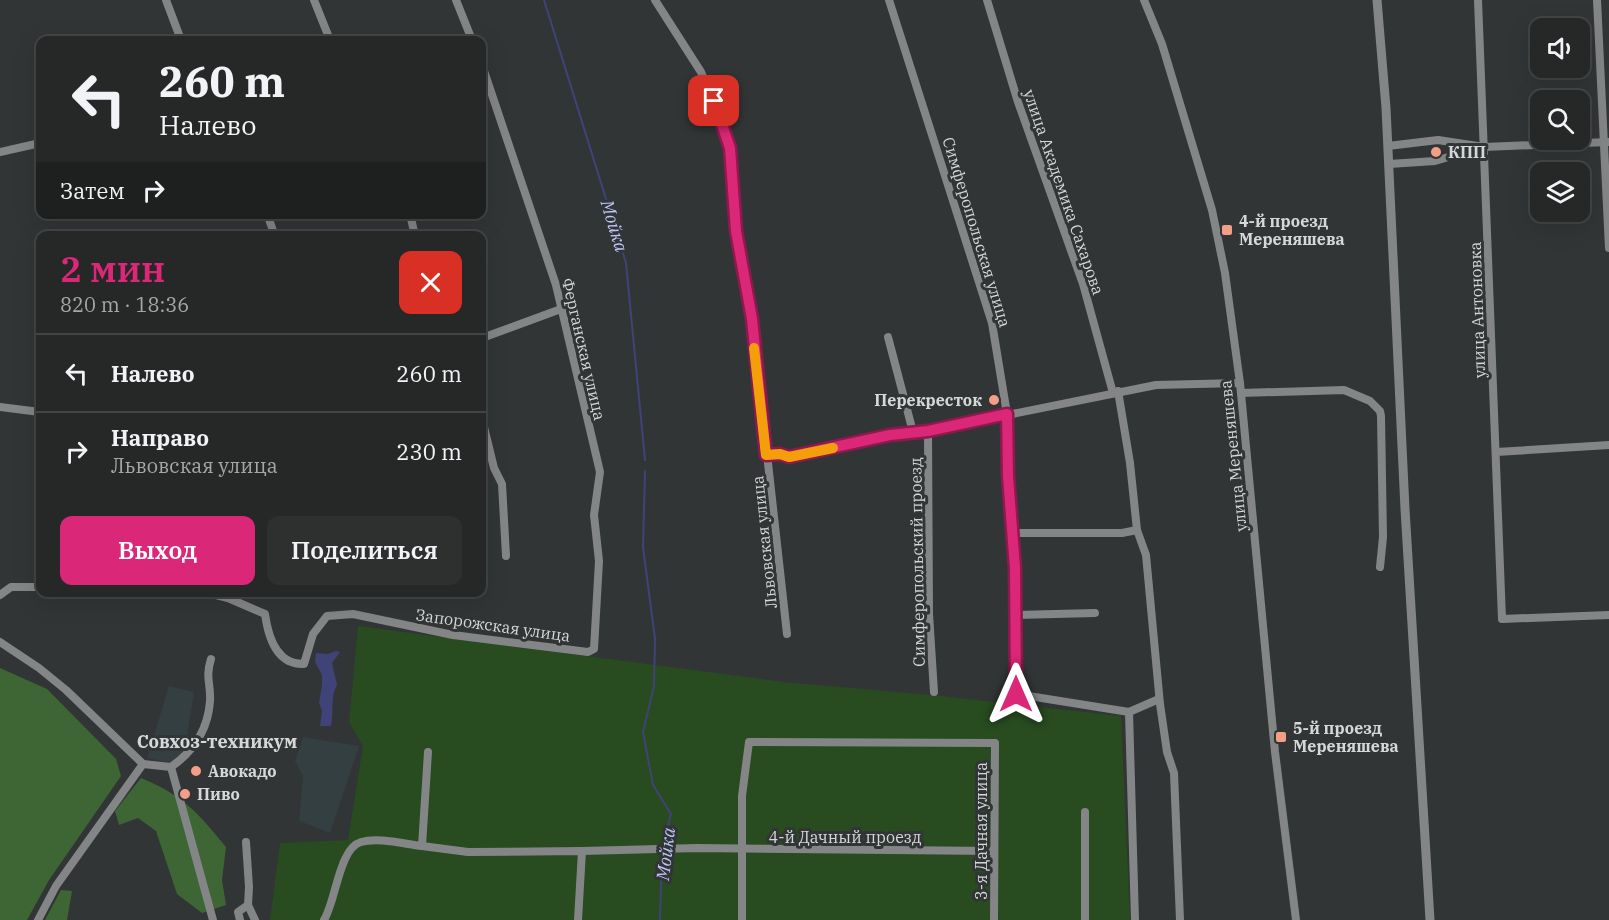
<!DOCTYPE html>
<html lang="ru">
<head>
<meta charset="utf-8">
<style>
	:root { --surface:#262828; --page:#2e3030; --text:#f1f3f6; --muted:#a4a6a8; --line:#424445; --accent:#db2777 }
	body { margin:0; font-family:"IBM Plex Serif",serif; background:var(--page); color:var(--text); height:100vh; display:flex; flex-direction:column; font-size:22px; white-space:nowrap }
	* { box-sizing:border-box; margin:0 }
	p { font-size:20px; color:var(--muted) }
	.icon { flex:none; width:33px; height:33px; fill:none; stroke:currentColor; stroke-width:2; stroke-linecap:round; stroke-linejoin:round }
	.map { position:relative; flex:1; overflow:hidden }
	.panel { position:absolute; left:36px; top:231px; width:450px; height:366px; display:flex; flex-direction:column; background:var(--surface); border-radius:12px; box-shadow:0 6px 24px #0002,0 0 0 2px var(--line) }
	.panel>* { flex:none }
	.top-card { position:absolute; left:36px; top:36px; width:450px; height:183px; border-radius:12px; box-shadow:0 6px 24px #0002,0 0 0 2px var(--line); background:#262828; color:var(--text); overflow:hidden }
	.tools { position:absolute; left:1530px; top:18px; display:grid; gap:12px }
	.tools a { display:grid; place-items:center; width:60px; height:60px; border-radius:12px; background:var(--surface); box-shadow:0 6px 24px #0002,0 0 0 2px var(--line); font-size:30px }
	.pin { position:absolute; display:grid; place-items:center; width:51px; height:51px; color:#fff; margin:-26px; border-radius:12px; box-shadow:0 3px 9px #0006 }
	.me { position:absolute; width:66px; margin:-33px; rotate:0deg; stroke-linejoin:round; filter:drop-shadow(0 0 4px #0008) }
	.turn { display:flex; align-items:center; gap:21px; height:126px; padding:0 24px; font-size:27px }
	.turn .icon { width:78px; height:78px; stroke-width:2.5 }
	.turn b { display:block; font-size:42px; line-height:51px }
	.then { display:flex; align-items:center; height:57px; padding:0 24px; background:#0003; gap:12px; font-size:22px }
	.round { display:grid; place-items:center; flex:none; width:63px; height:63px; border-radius:12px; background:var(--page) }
	.overview { display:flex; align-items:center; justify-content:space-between; height:102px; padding:0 24px }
	h1 { font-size:36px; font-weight:600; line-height:45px; color:var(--accent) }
	.action { display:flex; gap:12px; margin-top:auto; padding:12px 24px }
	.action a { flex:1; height:69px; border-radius:12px; background:var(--accent); color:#fff; font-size:24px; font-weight:600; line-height:69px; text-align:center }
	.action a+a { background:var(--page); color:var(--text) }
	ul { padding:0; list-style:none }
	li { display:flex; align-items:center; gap:18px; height:78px; padding:0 24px; border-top:2px solid var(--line) }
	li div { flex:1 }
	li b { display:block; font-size:22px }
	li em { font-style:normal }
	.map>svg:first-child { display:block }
	.built { fill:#343f41 }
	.green { fill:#284b20 }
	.forest { fill:#3e6635 }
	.water { fill:#404378 }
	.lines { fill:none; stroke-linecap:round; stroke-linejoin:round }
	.stream { stroke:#404378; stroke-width:2 }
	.minor { stroke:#848586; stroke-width:8 }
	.tertiary { stroke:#848586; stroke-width:9 }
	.route-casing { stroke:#8e194d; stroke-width:15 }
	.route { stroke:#db2777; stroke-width:10 }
	.slow { stroke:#f59e0b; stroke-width:10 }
	.poi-dot { fill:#f49e87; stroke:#323536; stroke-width:2 }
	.labels { text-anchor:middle; stroke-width:6; stroke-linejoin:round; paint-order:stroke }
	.poi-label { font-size:16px; font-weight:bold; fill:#d6d8d8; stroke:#323536; text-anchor:start }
	.street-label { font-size:16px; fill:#d6d8d8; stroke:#323536 }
	.water-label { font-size:18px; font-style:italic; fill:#bec4f7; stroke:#323536 }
	.neighbourhood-label { font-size:18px; font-weight:bold; fill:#d6d8d8; stroke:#323536 }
</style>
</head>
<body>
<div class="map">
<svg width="1609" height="920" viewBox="0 0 1609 920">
	<rect width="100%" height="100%" fill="#323536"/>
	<g class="built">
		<polygon points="169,686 194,692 185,750 172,763 147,758"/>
		<polygon points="303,737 359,746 330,833 299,821 303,776 295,761"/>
	</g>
	<polygon class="green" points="358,626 784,682 931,695 1121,716 1130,920 270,920 280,843 348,840 363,746 349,722"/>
	<g class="forest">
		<polygon points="0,668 47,689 116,759 121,776 49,880 27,920 0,920"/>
		<path d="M141,778C183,795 198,813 226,847L222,880L226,905L202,913L177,894L156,831L138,818L119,825L115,811Z"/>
		<polygon points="61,890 72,891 67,920 45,920"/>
	</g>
	<path class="water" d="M336,651L340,652L332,663L337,685C330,696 334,713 331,726H320L322,711L319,703L322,685V675L315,662L316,653L328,654Z"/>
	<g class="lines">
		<g class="stream">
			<polyline points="544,0 626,263 645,460"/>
			<polyline points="645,471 643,547 655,639 654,686 643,732 653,785 671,814 663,845"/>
			<polyline points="660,920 662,851"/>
		</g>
		<g class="minor">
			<polyline points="166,0 181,40"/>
			<polyline points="314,0 330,40"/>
			<polyline points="456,0 472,40"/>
			<polyline points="655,0 701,72 720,116 730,148 736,231 752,319 787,634"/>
			<polyline points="889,0 992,323 1007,414 1008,475 1015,568 1016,694 1129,712 1159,699"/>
			<polyline points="987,0 1018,102 1083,284 1113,393"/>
			<polyline points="1144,0 1162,44 1212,210 1225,273 1240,383 1275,752 1296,920"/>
			<polyline points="1478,0 1502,619 1609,615"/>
			<polyline points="1597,0 1609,248"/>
			<polyline points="1388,146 1438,140 1484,147 1608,142"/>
			<polyline points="0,152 40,143"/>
			<polyline points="1389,164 1435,161 1479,148"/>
			<polyline points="267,214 275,236"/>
			<polyline points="410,214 415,236"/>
			<polyline points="888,337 913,432"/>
			<polyline points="482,338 561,309"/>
			<polyline points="1118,391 1130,463 1137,530 1146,555 1160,704 1167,752 1174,773 1180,920"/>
			<polyline points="1241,393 1344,390 1370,401 1380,411 1381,416 1383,537 1380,567"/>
			<polyline points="0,407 40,412"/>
			<polyline points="482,419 494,468 502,484 506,556"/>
			<polyline points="928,431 929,614 934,692"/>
			<polyline points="1496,452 1609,445"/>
			<polyline points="766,455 780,454 789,457 890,435 928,431 1156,385 1240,383"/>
			<polyline points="1012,533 1122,533 1137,530"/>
			<path d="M204,592L228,598L265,614C268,636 276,665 304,664L313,634L327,616L353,614L453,635L588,652L594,649L599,561L594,515L600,472L556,285L482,65"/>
			<polyline points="0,595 11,587 40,587"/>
			<polyline points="1016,615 1095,613"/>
			<polyline points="0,642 39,668 66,690 143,764"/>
			<polyline points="1129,712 1135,920"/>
			<polyline points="171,767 213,920"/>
			<polyline points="1085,812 1085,920"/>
			<polyline points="422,846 468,852 582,851 578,920"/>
			<polyline points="582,851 697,848 993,851"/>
			<polyline points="248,905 255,920"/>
			<path d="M38,920L56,886L143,764L171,767C194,751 208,730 210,701C211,683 205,678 211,659"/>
			<polyline points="240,920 238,912 248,905 249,887 246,842"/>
			<path d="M324,920C336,901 339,848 361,842C378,837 404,844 422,846L428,752"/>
			<polyline points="742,920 742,796 749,742 995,743 994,920"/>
		</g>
		<polyline class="tertiary" points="1377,0 1386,108 1405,509 1430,920"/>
	</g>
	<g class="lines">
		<g class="route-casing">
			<polyline id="route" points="714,101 730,148 736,231 752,319 766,455 780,454 789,457 890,435 928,431 1007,414 1008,476 1015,568 1016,694"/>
		</g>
		<use href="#route" class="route"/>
		<polyline class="slow" points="754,348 766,455 780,454 789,457 833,448"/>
	</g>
	<g class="poi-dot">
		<circle cx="1436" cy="152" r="6"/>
		<rect x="1221" y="224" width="12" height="12" rx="3"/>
		<circle cx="994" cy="400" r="6"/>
		<rect x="1275" y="731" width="12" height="12" rx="3"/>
		<circle cx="196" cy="771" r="6"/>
		<circle cx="185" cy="794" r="6"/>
	</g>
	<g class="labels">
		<g class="poi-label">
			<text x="1448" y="158">КПП</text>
			<text x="1239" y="227">4-й проезд<tspan x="1239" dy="18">Мереняшева</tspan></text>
			<text x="982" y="406" text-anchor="end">Перекресток</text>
			<text x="1293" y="734">5-й проезд<tspan x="1293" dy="18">Мереняшева</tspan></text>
			<text x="208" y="777">Авокадо</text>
			<text x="197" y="800">Пиво</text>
		</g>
		<g class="street-label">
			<text transform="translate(1064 192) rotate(71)" y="6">улица Академика Сахарова</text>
			<text transform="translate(977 232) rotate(73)" y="6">Симферопольская улица</text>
			<text transform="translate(1477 310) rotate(-92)" y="6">улица Антоновка</text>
			<text transform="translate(584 349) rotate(77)" y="6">Ферганская улица</text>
			<text transform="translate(1233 456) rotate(-96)" y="6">улица Мереняшева</text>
			<text transform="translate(764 542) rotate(-96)" y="6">Львовская улица</text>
			<text transform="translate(917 562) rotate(-91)" y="6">Симферопольский проезд</text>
			<text transform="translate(493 625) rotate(8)" y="6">Запорожская улица</text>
			<text transform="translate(981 831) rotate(-90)" y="6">3-я Дачная улица</text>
			<text x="845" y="843">4-й Дачный проезд</text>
		</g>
		<g class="water-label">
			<text transform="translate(614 226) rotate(73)" y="6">Мойка</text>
			<text transform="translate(666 854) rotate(-83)" y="6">Мойка</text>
		</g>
		<g class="neighbourhood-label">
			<text x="217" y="748">Совхоз-техникум</text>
		</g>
	</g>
</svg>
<div class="tools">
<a><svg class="icon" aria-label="sound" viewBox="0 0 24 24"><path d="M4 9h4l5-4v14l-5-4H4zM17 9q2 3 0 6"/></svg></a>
<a><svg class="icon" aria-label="search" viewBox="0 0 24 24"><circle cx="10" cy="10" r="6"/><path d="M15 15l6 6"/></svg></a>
<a><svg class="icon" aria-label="layers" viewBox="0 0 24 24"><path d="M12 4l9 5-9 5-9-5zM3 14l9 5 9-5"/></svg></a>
</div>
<div class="pin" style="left:714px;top:101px;background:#d93025"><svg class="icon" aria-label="arrive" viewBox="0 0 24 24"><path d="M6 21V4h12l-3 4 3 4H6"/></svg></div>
<svg class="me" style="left:1016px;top:694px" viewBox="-20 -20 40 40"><path d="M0-17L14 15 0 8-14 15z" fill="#db2777" stroke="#fff" stroke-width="4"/></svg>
<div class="top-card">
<div class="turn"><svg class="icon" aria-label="left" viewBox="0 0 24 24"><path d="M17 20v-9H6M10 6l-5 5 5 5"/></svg><div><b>260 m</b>Налево</div></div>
<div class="then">Затем<svg class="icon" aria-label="right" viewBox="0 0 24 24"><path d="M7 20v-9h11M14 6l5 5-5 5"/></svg></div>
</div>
<section class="panel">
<div class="overview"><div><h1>2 мин</h1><p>820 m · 18:36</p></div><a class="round" style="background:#d93025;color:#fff"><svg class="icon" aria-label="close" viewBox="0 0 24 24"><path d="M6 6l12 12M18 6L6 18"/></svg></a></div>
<ul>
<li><svg class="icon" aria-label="left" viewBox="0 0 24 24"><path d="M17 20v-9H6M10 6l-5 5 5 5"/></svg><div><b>Налево</b></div><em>260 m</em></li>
<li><svg class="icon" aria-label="right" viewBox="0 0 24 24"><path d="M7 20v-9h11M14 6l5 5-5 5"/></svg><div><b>Направо</b><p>Львовская улица</p></div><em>230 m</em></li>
</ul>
<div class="action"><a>Выход</a><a>Поделиться</a></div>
</section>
</div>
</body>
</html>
